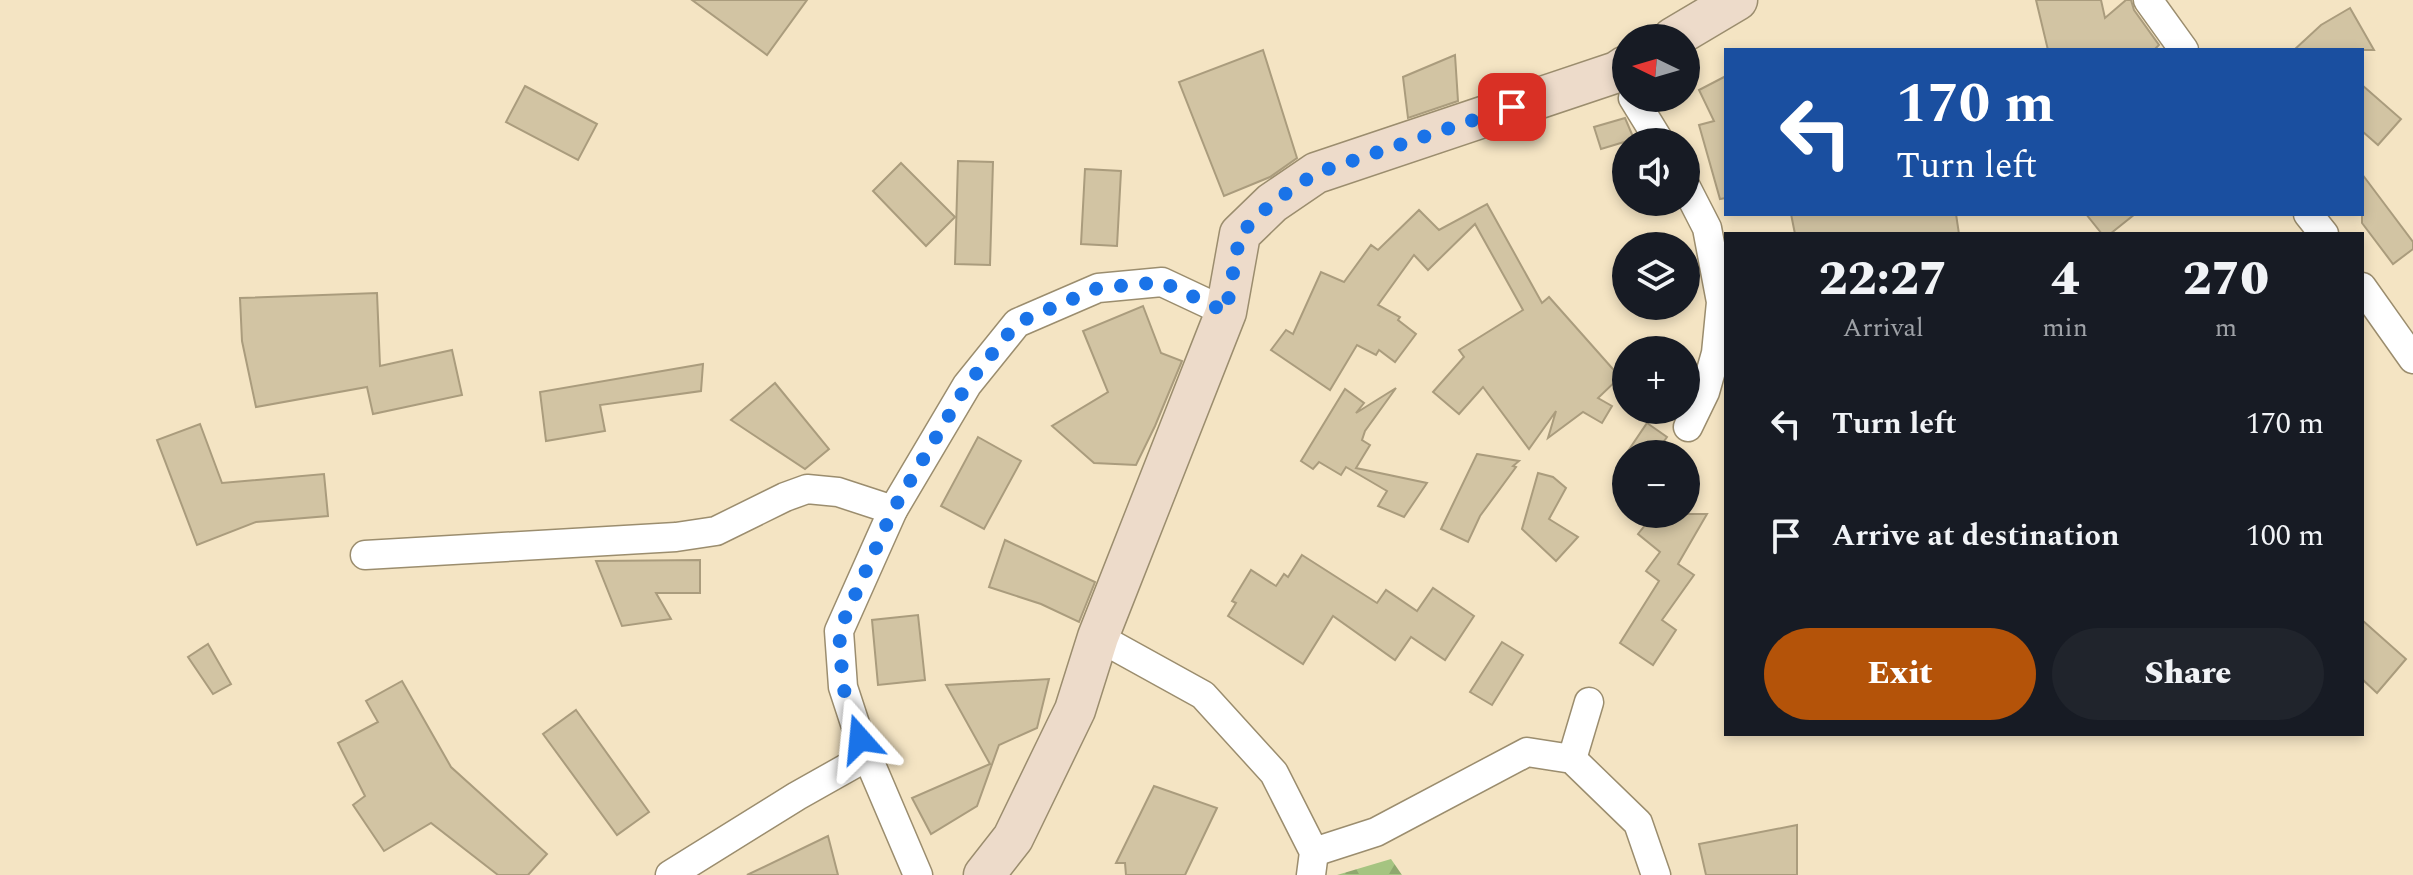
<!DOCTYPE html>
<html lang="en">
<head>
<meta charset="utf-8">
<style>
	:root { --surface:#171b24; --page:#20242c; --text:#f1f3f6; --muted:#9ea1a6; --accent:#b45309 }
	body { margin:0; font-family:Spectral,serif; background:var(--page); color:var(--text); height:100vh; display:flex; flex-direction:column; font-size:30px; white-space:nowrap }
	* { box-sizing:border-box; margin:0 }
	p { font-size:26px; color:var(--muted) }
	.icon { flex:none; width:44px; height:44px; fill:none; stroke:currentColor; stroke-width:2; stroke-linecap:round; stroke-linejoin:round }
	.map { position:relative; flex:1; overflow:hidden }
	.details { position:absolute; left:1724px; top:232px; width:640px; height:504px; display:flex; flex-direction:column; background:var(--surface); border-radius:0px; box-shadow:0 4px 12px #0003 }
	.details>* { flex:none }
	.banner { position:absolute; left:1724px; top:48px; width:640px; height:168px; border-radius:0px; box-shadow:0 4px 12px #0003; background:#1a4fa0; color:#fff; overflow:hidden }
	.needle { width:52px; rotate:275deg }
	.controls { position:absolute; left:1612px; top:24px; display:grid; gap:16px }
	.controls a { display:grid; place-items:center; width:88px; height:88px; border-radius:50%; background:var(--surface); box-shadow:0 4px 12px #0003; font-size:40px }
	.pin { position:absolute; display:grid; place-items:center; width:68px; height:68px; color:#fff; margin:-34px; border-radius:16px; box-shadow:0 4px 12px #0006 }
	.me { position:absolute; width:88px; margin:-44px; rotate:342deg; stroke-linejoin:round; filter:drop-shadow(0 0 6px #0008) }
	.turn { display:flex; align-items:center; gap:28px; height:168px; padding:0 40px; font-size:36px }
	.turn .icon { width:104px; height:104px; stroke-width:2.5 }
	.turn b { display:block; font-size:56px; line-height:68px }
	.eta { display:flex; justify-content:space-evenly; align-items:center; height:136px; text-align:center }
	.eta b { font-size:48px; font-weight:800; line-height:56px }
	.action { display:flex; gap:16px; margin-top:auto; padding:16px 40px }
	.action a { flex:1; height:92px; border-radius:48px; background:var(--accent); color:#fff; font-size:32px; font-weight:800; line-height:92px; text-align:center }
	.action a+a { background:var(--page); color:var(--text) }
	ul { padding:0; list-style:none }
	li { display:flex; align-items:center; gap:24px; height:112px; padding:0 40px }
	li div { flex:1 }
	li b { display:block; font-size:30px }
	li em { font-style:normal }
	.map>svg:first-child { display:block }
	.forest { fill:url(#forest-firs) }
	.building { fill:#d2c4a3; stroke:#aa9c7d; stroke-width:2 }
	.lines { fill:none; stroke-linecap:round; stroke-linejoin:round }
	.street-casing { stroke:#9b8d6e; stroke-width:31 }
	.secondary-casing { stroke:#9b8d6e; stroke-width:43 }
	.street { stroke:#fff; stroke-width:28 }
	.secondary { stroke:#eddbca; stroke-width:40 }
	.route { stroke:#1a73e8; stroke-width:14; stroke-dasharray:0 25.2 }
</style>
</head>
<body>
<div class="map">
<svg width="2413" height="875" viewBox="0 0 2413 875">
	<defs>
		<pattern id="forest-firs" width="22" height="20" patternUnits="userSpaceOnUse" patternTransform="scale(2)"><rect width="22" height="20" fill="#a5c481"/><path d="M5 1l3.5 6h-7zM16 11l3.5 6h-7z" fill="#8ea86e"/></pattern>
	</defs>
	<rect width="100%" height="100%" fill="#f4e4c3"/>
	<polygon class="forest" points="1391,859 1402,875 1337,875"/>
	<g class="building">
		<polygon points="692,0 807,0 767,55"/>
		<polygon points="2036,0 2101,0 2105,18 2126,0 2131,0 2134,10 2159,45 2154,50 2048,50"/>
		<polygon points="2350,8 2374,50 2294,50 2321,25"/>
		<polygon points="1263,50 1297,158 1270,177 1224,196 1179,82"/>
		<polygon points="1455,55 1458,101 1408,118 1403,77"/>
		<polygon points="1726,76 1726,198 1720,199 1699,125 1714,121 1699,90"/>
		<polygon points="2362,85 2401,119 2378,145 2362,131"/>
		<polygon points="525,86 597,124 578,160 506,122"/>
		<polygon points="1625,118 1634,139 1601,149 1594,127"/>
		<polygon points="958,161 993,162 990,265 955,264"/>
		<polygon points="901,163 955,217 926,246 873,191"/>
		<polygon points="1085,169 1121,171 1117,246 1081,244"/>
		<polygon points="2362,174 2413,242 2413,249 2393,264 2362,223"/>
		<polygon points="1487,204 1542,303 1549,297 1620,377 1598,398 1612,406 1602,423 1583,412 1548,438 1556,411 1529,449 1483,387 1459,414 1433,392 1464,357 1459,350 1523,310 1475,224 1428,270 1414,255 1378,305 1400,317 1398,320 1416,334 1395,362 1379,350 1376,355 1357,345 1330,390 1271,350 1286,330 1293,334 1321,272 1344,282 1371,245 1378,250 1419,210 1439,230"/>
		<polygon points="1791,214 1956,214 1959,234 1795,234"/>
		<polygon points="2086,214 2135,214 2110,234 2102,234"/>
		<polygon points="377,293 380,366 452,350 462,395 373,414 367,387 256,407 242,341 240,298"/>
		<polygon points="1143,306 1161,353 1182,361 1155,426 1136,465 1094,463 1052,426 1108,392 1083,331"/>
		<polygon points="703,364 701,391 600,405 605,431 546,441 540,392"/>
		<polygon points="775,383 829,449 805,469 731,420"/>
		<polygon points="1396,388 1365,431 1362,440 1370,445 1356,468 1427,483 1404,517 1378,506 1387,491 1346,467 1341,475 1319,462 1313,469 1301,461 1345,389 1364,403 1356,413"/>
		<polygon points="1647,423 1667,437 1655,454 1626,454"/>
		<polygon points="200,424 222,483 324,474 328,516 256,522 197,545 157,440"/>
		<polygon points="978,437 1021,461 984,529 941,506"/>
		<polygon points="1477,454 1519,461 1513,466 1516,467 1480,516 1468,542 1441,529"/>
		<polygon points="1538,473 1553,477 1566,488 1549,519 1578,537 1556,561 1522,529"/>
		<polygon points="1654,514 1707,514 1678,564 1694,575 1662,620 1676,630 1653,665 1620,643 1659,581 1646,571 1660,552 1638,534"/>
		<polygon points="1005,540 1095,582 1079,622 1041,604 989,587"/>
		<polygon points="1302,555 1377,603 1386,590 1417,611 1433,588 1474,616 1445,660 1411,637 1395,660 1333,616 1303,664 1228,616 1236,603 1232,601 1251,570 1276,586 1284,574 1288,577"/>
		<polygon points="700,560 700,593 656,593 671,619 622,626 596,561"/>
		<polygon points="918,615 925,680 878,685 872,620"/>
		<polygon points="2362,620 2406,659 2377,693 2362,679"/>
		<polygon points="1502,642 1523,655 1492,705 1470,692"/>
		<polygon points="208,644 231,684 213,694 188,657"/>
		<polygon points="1049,679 1037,728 999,745 977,806 931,834 912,798 990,764 946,685"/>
		<polygon points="402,681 451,767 547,854 528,875 498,875 431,823 384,851 353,805 365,796 338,743 378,722 366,701"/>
		<polygon points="576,710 649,812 617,835 543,734"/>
		<polygon points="1154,786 1217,808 1185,875 1126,875 1125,863 1116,863"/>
		<polygon points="1797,825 1797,875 1706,875 1699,844"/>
		<polygon points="828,836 838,875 747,875"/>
	</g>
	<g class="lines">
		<g class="street-casing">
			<g id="street">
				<polyline points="2148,0 2184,50"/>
				<polyline points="1633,98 1660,142"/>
				<polyline points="1686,187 1707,228 1721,302 1716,353 1705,392 1688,427"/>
				<polyline points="2308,214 2324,234"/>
				<polyline points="2362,287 2413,359"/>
				<polyline points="365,555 676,537 716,531 785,497 807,489 838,492 893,510"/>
				<polyline points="1098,637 1203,695 1274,773 1314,852 1311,875"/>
				<polyline points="1572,759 1589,702"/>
				<polyline points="1314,852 1376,832 1527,752 1572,759 1638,823 1656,875"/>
				<polyline points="670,875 797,796 868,756"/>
				<polyline points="918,875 860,739 843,687 839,631 893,510 967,385 1017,323 1098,288 1162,282 1226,312"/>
			</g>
		</g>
		<g class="secondary-casing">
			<g id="secondary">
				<polyline points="1673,38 1737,0"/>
				<polyline points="984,875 1013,838 1075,710 1098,637 1226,312 1240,234 1272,203 1316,173 1617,72 1626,66"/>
			</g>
		</g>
		<use href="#street" class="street"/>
		<use href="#secondary" class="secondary"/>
	</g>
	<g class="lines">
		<polyline class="route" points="860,739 843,687 839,631 893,510 967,385 1017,323 1098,288 1162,282 1226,312 1240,234 1272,203 1316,173 1512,107"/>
	</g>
</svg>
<div class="controls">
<a><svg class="needle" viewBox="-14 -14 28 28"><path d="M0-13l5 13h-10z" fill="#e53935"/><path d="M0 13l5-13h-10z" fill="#9ea1a6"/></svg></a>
<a><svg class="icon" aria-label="sound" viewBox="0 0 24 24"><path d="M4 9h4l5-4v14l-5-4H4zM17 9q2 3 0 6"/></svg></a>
<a><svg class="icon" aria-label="layers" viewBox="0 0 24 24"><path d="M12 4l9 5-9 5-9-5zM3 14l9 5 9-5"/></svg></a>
<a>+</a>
<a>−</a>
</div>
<div class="pin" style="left:1512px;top:107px;background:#d93025"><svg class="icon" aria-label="arrive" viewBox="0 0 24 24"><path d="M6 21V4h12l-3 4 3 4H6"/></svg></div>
<svg class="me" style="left:860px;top:739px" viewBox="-20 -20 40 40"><path d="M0-17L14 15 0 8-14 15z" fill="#1a73e8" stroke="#fff" stroke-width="4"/></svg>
<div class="banner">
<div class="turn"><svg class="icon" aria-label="left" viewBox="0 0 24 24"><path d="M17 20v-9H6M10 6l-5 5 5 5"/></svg><div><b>170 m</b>Turn left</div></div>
</div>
<section class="details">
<div class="eta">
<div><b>22:27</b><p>Arrival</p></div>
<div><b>4</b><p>min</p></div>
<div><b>270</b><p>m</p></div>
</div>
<ul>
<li><svg class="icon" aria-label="left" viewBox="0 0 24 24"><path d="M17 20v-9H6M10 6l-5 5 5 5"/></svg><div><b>Turn left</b></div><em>170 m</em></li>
<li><svg class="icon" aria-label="arrive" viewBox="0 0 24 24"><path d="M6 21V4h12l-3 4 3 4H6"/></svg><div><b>Arrive at destination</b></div><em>100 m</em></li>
</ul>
<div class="action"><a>Exit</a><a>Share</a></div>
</section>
</div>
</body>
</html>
